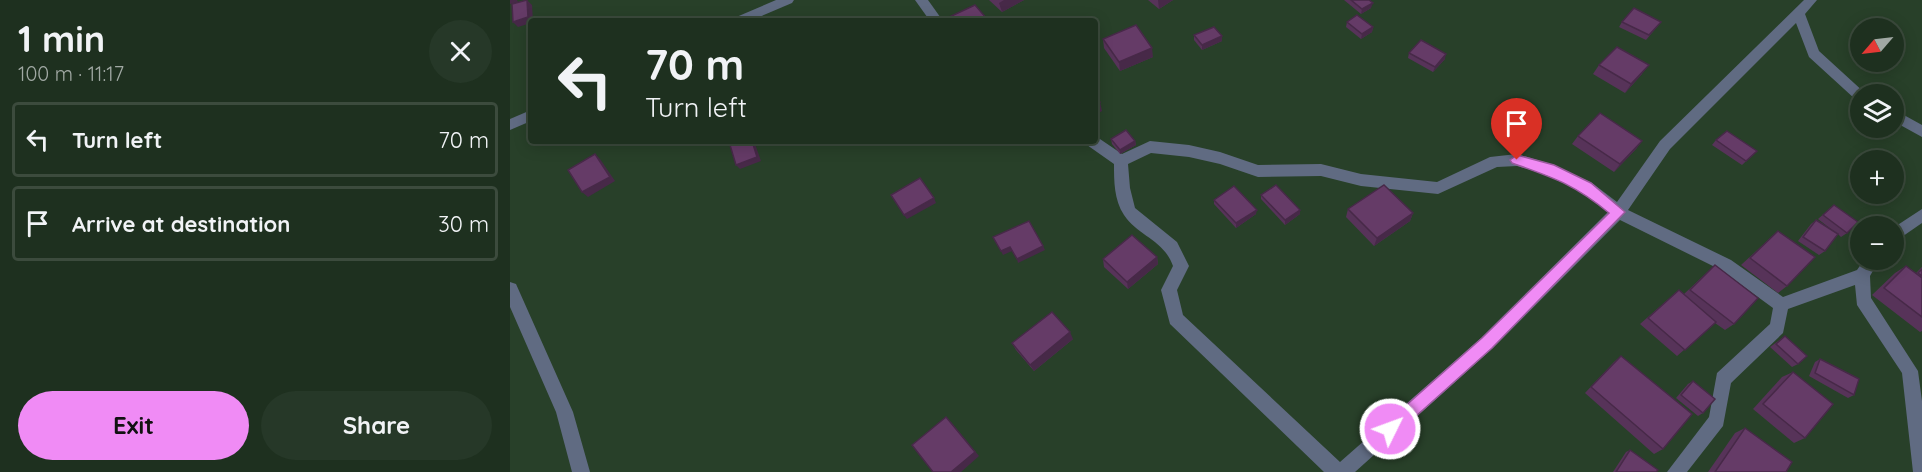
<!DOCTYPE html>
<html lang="en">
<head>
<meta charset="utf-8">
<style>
	:root { --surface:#1e301f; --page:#263828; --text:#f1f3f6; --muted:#a1a9a4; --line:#3c4b3d; --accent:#f08bf5 }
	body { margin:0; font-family:Quicksand,sans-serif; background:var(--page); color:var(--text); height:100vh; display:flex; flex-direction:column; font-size:22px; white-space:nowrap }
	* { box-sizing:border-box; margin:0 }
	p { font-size:20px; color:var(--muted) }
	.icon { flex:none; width:33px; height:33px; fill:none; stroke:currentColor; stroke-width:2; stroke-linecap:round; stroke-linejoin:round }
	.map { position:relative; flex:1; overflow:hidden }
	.sheet { display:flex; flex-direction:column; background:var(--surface); width:510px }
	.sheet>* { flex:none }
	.hud { position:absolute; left:18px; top:18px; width:570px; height:126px; border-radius:6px; box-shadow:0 3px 15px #0003,0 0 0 2px var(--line); background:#1e301f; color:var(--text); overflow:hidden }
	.needle { width:39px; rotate:242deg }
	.fabs { position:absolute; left:1340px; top:18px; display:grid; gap:12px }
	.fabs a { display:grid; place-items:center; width:54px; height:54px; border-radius:50%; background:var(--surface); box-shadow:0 3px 15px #0003,0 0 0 2px var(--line); font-size:30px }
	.pin { position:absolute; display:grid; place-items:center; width:51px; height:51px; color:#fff; margin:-62px -26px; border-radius:50% 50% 50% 0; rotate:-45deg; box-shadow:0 0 6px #0007 }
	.pin .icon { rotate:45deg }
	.me { position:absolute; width:66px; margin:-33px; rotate:48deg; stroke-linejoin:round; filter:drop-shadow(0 0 4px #0008) }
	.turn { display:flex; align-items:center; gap:21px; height:126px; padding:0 18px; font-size:27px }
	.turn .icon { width:78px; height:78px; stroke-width:2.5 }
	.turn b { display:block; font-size:42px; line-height:51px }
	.round { display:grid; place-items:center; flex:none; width:63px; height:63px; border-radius:32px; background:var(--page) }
	.headline { display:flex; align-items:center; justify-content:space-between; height:102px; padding:0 18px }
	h1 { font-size:36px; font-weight:700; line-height:45px }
	.cta { display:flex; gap:12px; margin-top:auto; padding:12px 18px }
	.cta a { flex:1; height:69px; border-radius:36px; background:var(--accent); color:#111; font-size:24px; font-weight:700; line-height:69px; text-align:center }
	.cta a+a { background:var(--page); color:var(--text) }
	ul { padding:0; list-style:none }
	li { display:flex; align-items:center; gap:18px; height:75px; margin:0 12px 9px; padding:0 6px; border:3px solid var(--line); border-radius:6px }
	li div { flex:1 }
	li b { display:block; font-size:22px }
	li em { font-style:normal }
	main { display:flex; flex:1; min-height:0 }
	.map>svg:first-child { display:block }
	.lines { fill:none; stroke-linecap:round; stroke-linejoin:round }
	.minor { fill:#606b82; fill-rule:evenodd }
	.wall { fill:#573359 }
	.shaded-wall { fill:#472948 }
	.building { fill:#653b67; stroke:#472948; stroke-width:1.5 }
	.route { fill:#f08bf5; stroke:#9c5a9f; stroke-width:1.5 }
</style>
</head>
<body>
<main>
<section class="sheet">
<div class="headline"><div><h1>1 min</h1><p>100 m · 11:17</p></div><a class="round"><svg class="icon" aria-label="close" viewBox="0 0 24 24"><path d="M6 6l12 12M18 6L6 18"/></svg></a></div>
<ul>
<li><svg class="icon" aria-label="left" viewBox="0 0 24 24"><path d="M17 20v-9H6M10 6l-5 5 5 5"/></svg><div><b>Turn left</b></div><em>70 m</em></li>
<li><svg class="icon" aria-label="arrive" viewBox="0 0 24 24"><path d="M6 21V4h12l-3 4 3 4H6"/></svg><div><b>Arrive at destination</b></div><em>30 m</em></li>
</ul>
<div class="cta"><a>Exit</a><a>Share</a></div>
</section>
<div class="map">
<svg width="1412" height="472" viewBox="0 0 1412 472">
	<rect width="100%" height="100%" fill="#284029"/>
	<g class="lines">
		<g class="minor">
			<polygon points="266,0 284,0 282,3 240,21 222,21 224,18"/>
			<polygon points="405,0 418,0 433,21 420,21"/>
			<path d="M1294,0H1307L1295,14L1309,51L1356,94H1350V100L1345,99L1299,57L1286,23L1160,149L1118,210L1221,260L1273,297L1347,270L1354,260H1369L1360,276L1361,298L1408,371L1412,401V472H1403L1392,373L1347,305L1345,285L1278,309L1273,333L1221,383L1213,426L1177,472H1157L1199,417L1207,373L1260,324L1263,308L1211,270L1110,220L983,348L845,472H814L660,324L651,290L663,266C654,240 628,236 614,215C604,200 604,181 604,164L577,145L575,141H585V136L587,137L612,154L640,141L679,145L710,152L748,165L811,164L851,174L927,182L980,157L1007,154L1044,165L1082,183L1107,202L1150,141ZM641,153L679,157L710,164L748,177L811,176L851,186L928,194L987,167L1007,166L1035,174L1072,191L1098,212L971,338L830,462L673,315L667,290L679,266L667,242L625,208L620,188L618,164Z"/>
			<polygon points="1383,109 1412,125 1412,137 1383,121"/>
			<polygon points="21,110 21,121 0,130 0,119"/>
			<polygon points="1412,209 1412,223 1383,243 1383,228"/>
			<polygon points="0,282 6,284 63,412 80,472 62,472 46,412 0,307"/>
		</g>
	</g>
	<g class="wall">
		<polygon points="479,0 514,0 492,12"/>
		<polygon points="638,0 663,0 649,9"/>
		<polygon points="834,0 859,0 861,8 851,14"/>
		<polygon points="837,22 863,27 862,32 851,39 836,27"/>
		<polygon points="1112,22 1151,22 1136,40 1109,27"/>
		<polygon points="684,35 712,41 692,50 684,40"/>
		<polygon points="593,39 643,57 610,71 594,48"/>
		<polygon points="899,53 935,59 923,72 898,58"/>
		<polygon points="1089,65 1132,74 1115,93 1083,74"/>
		<polygon points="1068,136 1132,141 1126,149 1104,172 1062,144"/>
		<polygon points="601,139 625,141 626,145 610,154 602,144"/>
		<polygon points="1206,140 1247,151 1232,165 1202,145"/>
		<polygon points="751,195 790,214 775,225 751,199"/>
		<polygon points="704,200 746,214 726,228 704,204"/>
		<polygon points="1324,205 1337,233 1331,237 1328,234 1315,251 1309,255 1288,241 1301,224 1306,220 1326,233 1308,219"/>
		<polygon points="838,209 903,213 900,221 864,246 836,217"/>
		<polygon points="1268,231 1277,286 1268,293 1231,265"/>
		<polygon points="647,257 648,264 618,289 594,267 593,259"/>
		<polygon points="1205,265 1224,324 1215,330 1205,323 1167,356 1130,324 1169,290 1174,294"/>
		<polygon points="1396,266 1406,273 1412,267 1412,331 1410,332 1362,295 1385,273"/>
		<polygon points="1275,336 1288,364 1282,367 1260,347"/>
		<polygon points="563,339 524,371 506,350 502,343"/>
		<polygon points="1111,356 1153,449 1144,454 1075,393 1104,362"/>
		<polygon points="1310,359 1344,395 1338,398 1299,376 1305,362"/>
		<polygon points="1283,372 1295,438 1284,443 1243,409 1272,377"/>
		<polygon points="1183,381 1193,413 1188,416 1166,398 1178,384"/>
		<polygon points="1235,428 1276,472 1198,472 1225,433"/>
		<polygon points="1120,450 1146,472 1103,472 1116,452"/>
	</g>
	<g class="shaded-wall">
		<polygon points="0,0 7,0 8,2 0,4"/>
		<polygon points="17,0 22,5 23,21 21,21 21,23 8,27 3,22"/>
		<polygon points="494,0 514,0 492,12 489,3"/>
		<polygon points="648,0 663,0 649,9"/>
		<polygon points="863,3 861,8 851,14 852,9"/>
		<polygon points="863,27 862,32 851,39 852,34"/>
		<polygon points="712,36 712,41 692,50 692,45"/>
		<polygon points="642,48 643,57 610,71 609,62"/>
		<polygon points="936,54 935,59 923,72 925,67"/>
		<polygon points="1139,65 1132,74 1115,93 1121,84"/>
		<polygon points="590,102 592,111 585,115 585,105"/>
		<polygon points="242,141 244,141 251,161 230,169 226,165"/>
		<polygon points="625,141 626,145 610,154 610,150"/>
		<polygon points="1132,141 1126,149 1104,172 1110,164"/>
		<polygon points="85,154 90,159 105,181 78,197 72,192"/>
		<polygon points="424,198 426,203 397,219 394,215"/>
		<polygon points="747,210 746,214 726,228 726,223"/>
		<polygon points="790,210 790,214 775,225 775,220"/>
		<polygon points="903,213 900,221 864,246 867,238"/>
		<polygon points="533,246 535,250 508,263 507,259"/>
		<polygon points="500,247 502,251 493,255 491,251"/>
		<polygon points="647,257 648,264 618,289 617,282"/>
		<polygon points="560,332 563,339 524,371 520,365"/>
		<polygon points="441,422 469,456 451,472 441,472"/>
	</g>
	<g class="building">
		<polygon points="17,0 18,17 3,22 2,4"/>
		<polygon points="841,0 859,0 863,3 852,9"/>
		<polygon points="465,5 477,19 473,21 437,21 435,19"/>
		<polygon points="1124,8 1151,22 1139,35 1112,22"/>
		<polygon points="847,15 863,27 852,34 837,22"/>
		<polygon points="626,25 642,48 609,62 593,39"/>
		<polygon points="704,27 712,36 692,45 684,35"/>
		<polygon points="911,40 936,54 925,67 899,53"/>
		<polygon points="1107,47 1139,65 1121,84 1089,65"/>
		<polygon points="585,97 590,102 585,105"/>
		<polygon points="1090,113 1132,141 1110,164 1068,136"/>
		<polygon points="616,130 625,141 610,150 601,139"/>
		<polygon points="1217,131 1247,151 1236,161 1206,140"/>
		<polygon points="230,141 242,141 247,157 226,165 220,145"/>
		<polygon points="85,154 100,177 72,192 58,170"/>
		<polygon points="410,178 424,198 394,215 381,195"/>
		<polygon points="766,185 790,210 775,220 751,195"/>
		<polygon points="874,185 903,213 867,238 838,209"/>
		<polygon points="724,186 747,210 726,223 704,200"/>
		<polygon points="1324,205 1348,222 1337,233 1313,215"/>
		<polygon points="1306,220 1328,234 1315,251 1293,237"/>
		<polygon points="519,221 533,246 507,259 500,247 491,251 483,237"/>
		<polygon points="1268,231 1305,257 1277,286 1240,258"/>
		<polygon points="622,235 647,257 617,282 593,259"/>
		<polygon points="1205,265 1248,298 1224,324 1180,290"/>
		<polygon points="1396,266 1412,278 1412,317 1374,288"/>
		<polygon points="1412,269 1412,276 1408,273"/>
		<polygon points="1169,290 1206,322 1175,350 1138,318"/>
		<polygon points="542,312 560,332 520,365 502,343"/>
		<polygon points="1275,336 1297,356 1288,364 1266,344"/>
		<polygon points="1111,356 1182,414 1153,449 1081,387"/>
		<polygon points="1310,359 1349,379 1344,395 1305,373"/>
		<polygon points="1283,372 1323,404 1295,438 1253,404"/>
		<polygon points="1183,381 1205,399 1193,413 1171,395"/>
		<polygon points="436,417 465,452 441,472 423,472 402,445"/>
		<polygon points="1235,428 1282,462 1276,472 1205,472"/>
		<polygon points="1120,450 1148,470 1146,472 1106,472"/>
	</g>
	<path class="route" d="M1007,155L1044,165L1081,183L1115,212L982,348L886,434L880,437L875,434L873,429L875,424L972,338L1099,213C1064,184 1044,178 1002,163L1000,160Z"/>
</svg>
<div class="fabs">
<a><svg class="needle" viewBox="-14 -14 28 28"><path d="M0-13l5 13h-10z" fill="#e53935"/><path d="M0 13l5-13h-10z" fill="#a1a9a4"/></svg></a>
<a><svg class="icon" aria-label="layers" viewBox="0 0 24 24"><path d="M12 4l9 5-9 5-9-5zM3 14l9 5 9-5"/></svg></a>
<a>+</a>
<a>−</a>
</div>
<div class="pin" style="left:1007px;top:160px;background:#d93025"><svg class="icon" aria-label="arrive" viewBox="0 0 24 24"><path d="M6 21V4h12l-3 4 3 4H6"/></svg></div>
<svg class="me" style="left:880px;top:429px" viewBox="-20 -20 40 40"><circle r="17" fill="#f08bf5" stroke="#fff" stroke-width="3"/><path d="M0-11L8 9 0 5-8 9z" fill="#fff"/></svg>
<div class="hud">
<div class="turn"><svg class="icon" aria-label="left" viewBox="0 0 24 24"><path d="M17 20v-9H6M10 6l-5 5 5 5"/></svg><div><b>70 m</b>Turn left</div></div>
</div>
</div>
</main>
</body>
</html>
